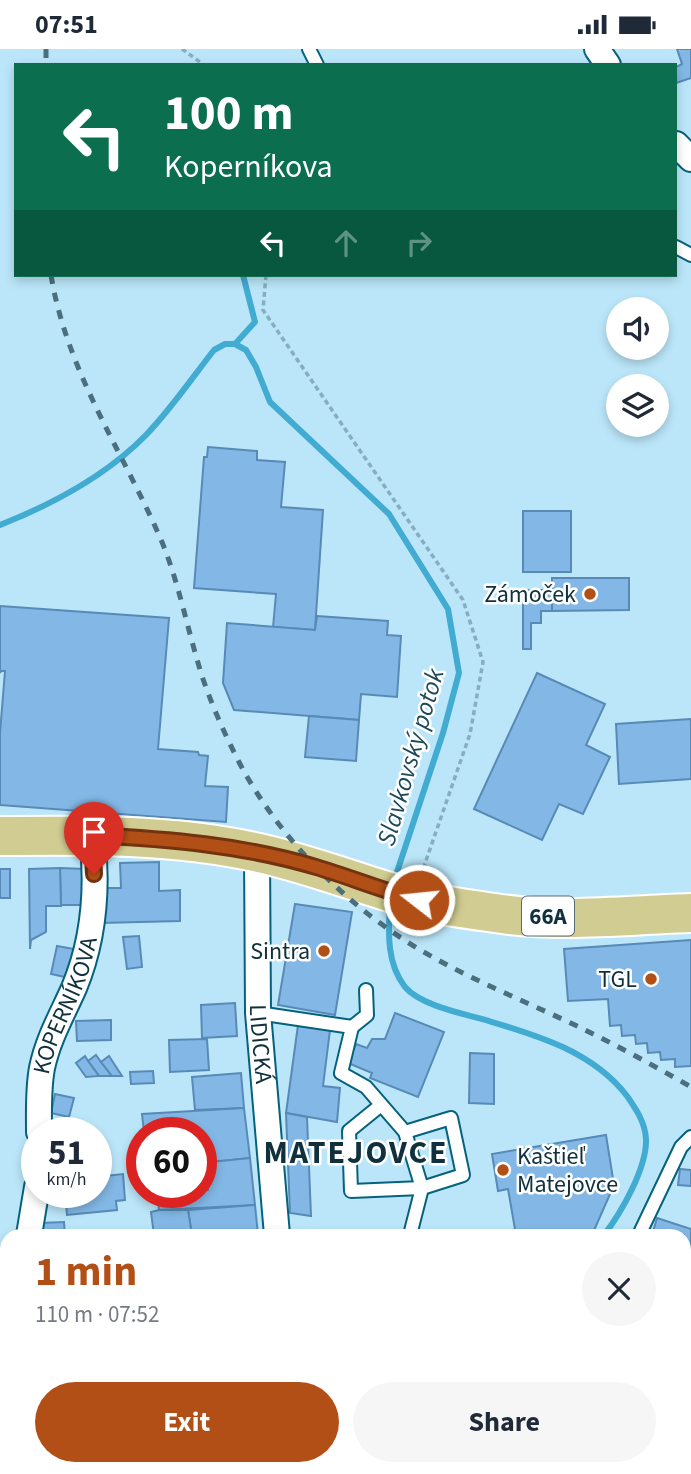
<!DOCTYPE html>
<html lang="en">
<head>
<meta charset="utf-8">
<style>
	:root { --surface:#fff; --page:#f6f6f7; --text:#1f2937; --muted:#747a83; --accent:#b24f17 }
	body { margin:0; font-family:"Source Sans 3",sans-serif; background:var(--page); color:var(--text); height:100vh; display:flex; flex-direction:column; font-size:26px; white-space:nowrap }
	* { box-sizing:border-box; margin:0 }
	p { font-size:23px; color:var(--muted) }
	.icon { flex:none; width:38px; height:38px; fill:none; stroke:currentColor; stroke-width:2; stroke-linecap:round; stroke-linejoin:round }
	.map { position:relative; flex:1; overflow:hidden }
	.sheet { position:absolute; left:0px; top:1180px; width:691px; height:247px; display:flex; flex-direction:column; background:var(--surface); border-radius:21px 21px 0 0; box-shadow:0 4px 10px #0003 }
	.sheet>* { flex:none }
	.guide { position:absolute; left:14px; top:14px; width:663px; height:214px; border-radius:0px; box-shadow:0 4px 10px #0003; background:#0b6e4f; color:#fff; overflow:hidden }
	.controls { position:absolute; left:606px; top:248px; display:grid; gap:14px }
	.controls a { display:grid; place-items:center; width:63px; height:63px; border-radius:50%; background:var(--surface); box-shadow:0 4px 10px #0003; font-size:35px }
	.speed { position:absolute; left:21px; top:1068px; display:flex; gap:14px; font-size:35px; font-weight:700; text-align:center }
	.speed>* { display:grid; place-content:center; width:91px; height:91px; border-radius:50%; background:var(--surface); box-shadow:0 4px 10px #0003; line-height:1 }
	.speed small { font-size:18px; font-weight:400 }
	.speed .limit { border:10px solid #d22; background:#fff; color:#111 }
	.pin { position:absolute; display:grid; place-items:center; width:60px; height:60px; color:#fff; margin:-72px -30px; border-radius:50% 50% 50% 0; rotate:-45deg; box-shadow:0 0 7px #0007 }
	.pin .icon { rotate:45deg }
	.me { position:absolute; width:77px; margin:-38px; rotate:286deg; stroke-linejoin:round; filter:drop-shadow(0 0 5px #0008) }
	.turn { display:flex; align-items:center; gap:24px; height:147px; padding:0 35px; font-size:32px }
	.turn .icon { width:91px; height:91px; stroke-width:2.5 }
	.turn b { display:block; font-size:49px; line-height:60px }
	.lanes { display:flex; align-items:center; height:66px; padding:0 35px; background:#0003; justify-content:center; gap:35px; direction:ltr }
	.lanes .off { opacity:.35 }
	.round { display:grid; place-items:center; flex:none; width:74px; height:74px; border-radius:37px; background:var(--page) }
	.headline { display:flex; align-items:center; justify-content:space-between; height:119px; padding:0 35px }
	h1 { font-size:42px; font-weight:700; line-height:52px; color:var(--accent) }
	.action { display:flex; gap:14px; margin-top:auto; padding:14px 35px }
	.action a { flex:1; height:80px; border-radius:42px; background:var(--accent); color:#fff; font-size:28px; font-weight:700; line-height:80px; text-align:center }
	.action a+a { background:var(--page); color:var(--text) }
	.status { display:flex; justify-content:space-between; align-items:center; height:49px; padding:0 35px; background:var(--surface); direction:ltr }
	.status svg { height:19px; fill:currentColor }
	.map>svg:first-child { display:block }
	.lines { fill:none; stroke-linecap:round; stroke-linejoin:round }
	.stream { stroke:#41abd1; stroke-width:6 }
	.building { fill:#83b8e6; stroke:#578ab6; stroke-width:2 }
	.service-casing { stroke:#05627c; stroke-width:16 }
	.minor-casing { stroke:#05627c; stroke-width:28 }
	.primary-casing { stroke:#fff; stroke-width:42 }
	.path { stroke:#86aebf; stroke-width:3.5; stroke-dasharray:5 3.5; stroke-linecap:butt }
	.service { stroke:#fff; stroke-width:12 }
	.minor { stroke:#fff; stroke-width:24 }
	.primary { stroke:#d1cd92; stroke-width:38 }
	.rail { stroke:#4b6f7e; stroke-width:5; stroke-dasharray:9 9; stroke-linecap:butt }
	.route-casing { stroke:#74330f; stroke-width:18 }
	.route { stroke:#b24f17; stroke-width:12 }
	.poi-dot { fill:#b24f17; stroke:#fff; stroke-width:2.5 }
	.labels { text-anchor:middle; stroke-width:5; stroke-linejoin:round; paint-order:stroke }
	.shield { fill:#fff; stroke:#576e76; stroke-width:2 }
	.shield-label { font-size:23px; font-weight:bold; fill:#0f303c }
	.poi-label { font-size:24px; fill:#0f303c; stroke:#fff; text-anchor:end }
	.street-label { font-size:24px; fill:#0f303c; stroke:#fff }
	.water-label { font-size:26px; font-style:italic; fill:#1d495a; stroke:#fff }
	.district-label { font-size:32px; font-weight:bold; letter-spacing:2px; fill:#0f303c; stroke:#fff }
</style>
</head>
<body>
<div class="status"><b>07:51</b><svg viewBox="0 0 49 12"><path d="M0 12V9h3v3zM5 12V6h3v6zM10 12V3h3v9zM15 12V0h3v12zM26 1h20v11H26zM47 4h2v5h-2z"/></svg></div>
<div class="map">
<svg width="691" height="1425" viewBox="0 0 691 1425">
	<rect width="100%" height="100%" fill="#bbe6f9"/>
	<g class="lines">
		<g class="stream">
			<polyline points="235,295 255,273 243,226"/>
			<path d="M0,476C53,455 106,427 146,386C171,360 192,329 214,301L225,295H235L246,301L256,318L270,353L389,465L448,560L459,624L443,684L394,832"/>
			<path d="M390,857C388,885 387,915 405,938C421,957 465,965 489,972C539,987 593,1003 627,1047C636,1060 645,1073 646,1090C647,1119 621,1164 604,1186"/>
			<polyline points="529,1419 535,1425"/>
		</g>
	</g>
	<g class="building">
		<polygon points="677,0 691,0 691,29 676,34 676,18 682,15"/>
		<polygon points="208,398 257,402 257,411 285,413 281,458 323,461 315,581 273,578 276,545 194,539 204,408 207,408"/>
		<rect x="523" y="462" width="48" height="61"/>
		<polygon points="552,529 629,529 629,561 552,562"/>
		<polygon points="523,541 552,541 552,562 541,562 541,574 531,574 531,600 523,600"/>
		<polygon points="0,557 169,569 158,700 198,703 199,706 208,707 205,737 228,738 226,773 0,756 0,684 5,622 1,622 0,624"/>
		<polygon points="317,567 388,572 387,586 401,587 397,648 361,645 359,671 234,661 223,634 227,574 315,581"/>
		<polygon points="537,624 605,655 586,696 610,708 583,765 559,755 542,791 474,760"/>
		<polygon points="309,667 359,671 356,712 305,708"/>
		<polygon points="691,670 691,730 619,735 616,675"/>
		<polygon points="159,813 159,842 180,841 180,872 101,874 101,839 121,839 120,814"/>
		<polygon points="60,819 85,820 86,856 61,856"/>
		<polygon points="60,819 61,857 46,857 46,883 31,891 30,900 29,820"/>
		<rect x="0" y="820" width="10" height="29"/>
		<polygon points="295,855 352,863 335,966 278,956"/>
		<polygon points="139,887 142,918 127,920 123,888"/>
		<polygon points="691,891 691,1017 675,1018 675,1010 661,1011 660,1003 648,1004 647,994 636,995 635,986 622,987 621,976 610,977 608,950 568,952 564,900"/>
		<polygon points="57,897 74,900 65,928 51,925"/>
		<polygon points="235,954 237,987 202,989 201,956"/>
		<polygon points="395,964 444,983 418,1048 370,1029 372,1024 348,1014 356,995 367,999 372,990 385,990"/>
		<polygon points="111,971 111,991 77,992 76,972"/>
		<polygon points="298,976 330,981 323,1037 340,1039 337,1073 286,1064"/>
		<polygon points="207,990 209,1021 170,1023 169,991"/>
		<polygon points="470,1004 494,1005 494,1055 469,1054"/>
		<polygon points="96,1006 101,1013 112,1027 99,1027 88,1012"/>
		<polygon points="85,1007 88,1012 99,1027 86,1028 76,1014"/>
		<polygon points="109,1007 122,1027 112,1027 101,1013"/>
		<polygon points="153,1022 154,1034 131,1035 130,1023"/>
		<polygon points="241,1024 244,1059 195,1061 192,1028"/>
		<polygon points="55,1045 74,1049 69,1068 51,1064"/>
		<polygon points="244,1059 250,1109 203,1114 201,1083 144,1083 142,1065"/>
		<polygon points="286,1064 307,1068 311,1167 290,1164"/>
		<polygon points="606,1086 614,1136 592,1186 516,1186 508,1140 498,1142 492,1105"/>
		<polygon points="250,1109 255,1156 159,1161 157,1143 173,1143 173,1146 208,1141 207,1131 201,1132 201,1114"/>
		<polygon points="680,1120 691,1121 691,1137 678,1136"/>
		<polygon points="123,1125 125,1151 116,1152 117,1161 67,1166 65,1143 96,1143 96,1128"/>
		<polygon points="255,1156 258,1186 192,1186 188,1161"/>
		<polygon points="159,1161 188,1161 192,1186 154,1186 151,1163"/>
		<polygon points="657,1169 691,1180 691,1203 684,1202 684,1186 652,1186"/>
		<polygon points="64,1173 65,1186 41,1186 40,1174"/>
		<polygon points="684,1272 691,1272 691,1291 684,1290"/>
		<polygon points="286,1419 287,1425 152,1425 152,1420"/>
		<polygon points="592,1419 667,1419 666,1425 610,1425"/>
		<polygon points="152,1420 152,1425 114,1425 114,1423"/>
	</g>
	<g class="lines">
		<g class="service-casing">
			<g id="service">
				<polyline points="309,0 317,16"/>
				<polyline points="676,198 691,206"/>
				<polyline points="258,964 352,978 341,1024 366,1038 405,1083 422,1139 410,1186"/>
				<polyline points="352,978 367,966 366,941"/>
				<polyline points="381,1056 349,1082 351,1142 422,1139 463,1126 451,1069 405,1083"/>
				<polyline points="639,1186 681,1098 691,1088"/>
				<polyline points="455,1419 455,1425"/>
			</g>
		</g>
		<g class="minor-casing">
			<g id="minor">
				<polyline points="597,0 608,16"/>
				<polyline points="676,95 691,110"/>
				<path id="s1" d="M257,803L258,964L277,1186"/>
				<path id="s2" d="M39,1083C39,1062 38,1040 42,1019C48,990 62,966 74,939C94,891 98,837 92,786"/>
				<polyline points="29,1186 37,1138"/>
				<polyline points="0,1255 7,1254"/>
				<polyline points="33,1419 34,1425"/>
				<polyline points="304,1419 305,1425"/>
			</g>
		</g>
		<g class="primary-casing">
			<path id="primary" d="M0,787C87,786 174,785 259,804C309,815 357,834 406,848C435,856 466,860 495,864C559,874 627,866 691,864"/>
		</g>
		<g class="path">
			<polyline points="182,0 204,16"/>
			<polyline points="266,226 263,261 463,551 483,613 470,685 422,823"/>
			<polyline points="684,1357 691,1359"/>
		</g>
		<use href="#service" class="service"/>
		<use href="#minor" class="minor"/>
		<use href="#primary" class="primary"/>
		<g class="rail">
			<polyline points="46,0 46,16"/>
			<path d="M51,226C67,324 124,404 162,493C180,537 188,584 203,630C213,659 226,688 240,715C280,790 345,855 417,899C467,929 522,951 575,976C614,995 653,1016 691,1038"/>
		</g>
	</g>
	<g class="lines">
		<g class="route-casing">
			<path id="route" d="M94,825L92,786C167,790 243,796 316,818C350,828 383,842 419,851"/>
		</g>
		<use href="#route" class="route"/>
	</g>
	<g class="poi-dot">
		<circle cx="590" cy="545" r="7"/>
		<circle cx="324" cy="902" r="7"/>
		<circle cx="651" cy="930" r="7"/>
		<circle cx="503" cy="1121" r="7"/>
	</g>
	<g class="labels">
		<rect class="shield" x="522" y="847.5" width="52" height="39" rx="5"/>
		<g class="shield-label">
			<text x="548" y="875">66A</text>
		</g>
		<g class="poi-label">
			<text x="576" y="553">Zámoček</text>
			<text x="310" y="910">Sintra</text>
			<text x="637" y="938">TGL</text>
			<text x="517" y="1115" text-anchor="start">Kaštieľ<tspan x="517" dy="28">Matejovce</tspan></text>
		</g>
		<g class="street-label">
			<text dy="8" stroke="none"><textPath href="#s2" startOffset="131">KOPERNÍKOVA</textPath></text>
			<text dy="8" stroke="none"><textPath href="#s1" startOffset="192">LIDICKÁ</textPath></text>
		</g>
		<g class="water-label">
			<text transform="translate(410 708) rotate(-74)" y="9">Slavkovský potok</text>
		</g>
		<g class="district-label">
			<text x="356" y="1114">MATEJOVCE</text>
		</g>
	</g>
</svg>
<div class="controls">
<a><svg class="icon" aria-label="sound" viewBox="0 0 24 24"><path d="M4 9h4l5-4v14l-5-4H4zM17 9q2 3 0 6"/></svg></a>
<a><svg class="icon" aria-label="layers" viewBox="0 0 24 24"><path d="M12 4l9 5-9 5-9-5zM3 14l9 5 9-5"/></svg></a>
</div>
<div class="speed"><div>51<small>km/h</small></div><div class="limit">60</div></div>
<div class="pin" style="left:94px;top:825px;background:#d93025"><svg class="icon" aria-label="arrive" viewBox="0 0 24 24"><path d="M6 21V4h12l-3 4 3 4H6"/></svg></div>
<svg class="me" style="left:419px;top:851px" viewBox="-20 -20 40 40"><circle r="17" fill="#b24f17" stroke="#fff" stroke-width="3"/><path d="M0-11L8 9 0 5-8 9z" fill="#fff"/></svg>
<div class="guide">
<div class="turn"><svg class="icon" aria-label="left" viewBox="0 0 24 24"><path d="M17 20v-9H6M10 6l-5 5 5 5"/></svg><div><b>100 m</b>Koperníkova</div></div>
<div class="lanes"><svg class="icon" aria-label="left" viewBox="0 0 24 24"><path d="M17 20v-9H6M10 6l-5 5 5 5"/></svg><svg class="icon off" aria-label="ahead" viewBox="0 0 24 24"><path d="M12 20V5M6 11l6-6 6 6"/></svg><svg class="icon off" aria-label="right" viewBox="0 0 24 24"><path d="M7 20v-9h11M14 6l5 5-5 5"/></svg></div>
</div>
<section class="sheet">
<div class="headline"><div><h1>1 min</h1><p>110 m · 07:52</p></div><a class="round"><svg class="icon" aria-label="close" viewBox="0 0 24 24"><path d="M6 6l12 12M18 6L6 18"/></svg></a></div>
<div class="action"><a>Exit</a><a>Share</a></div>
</section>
</div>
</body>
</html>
